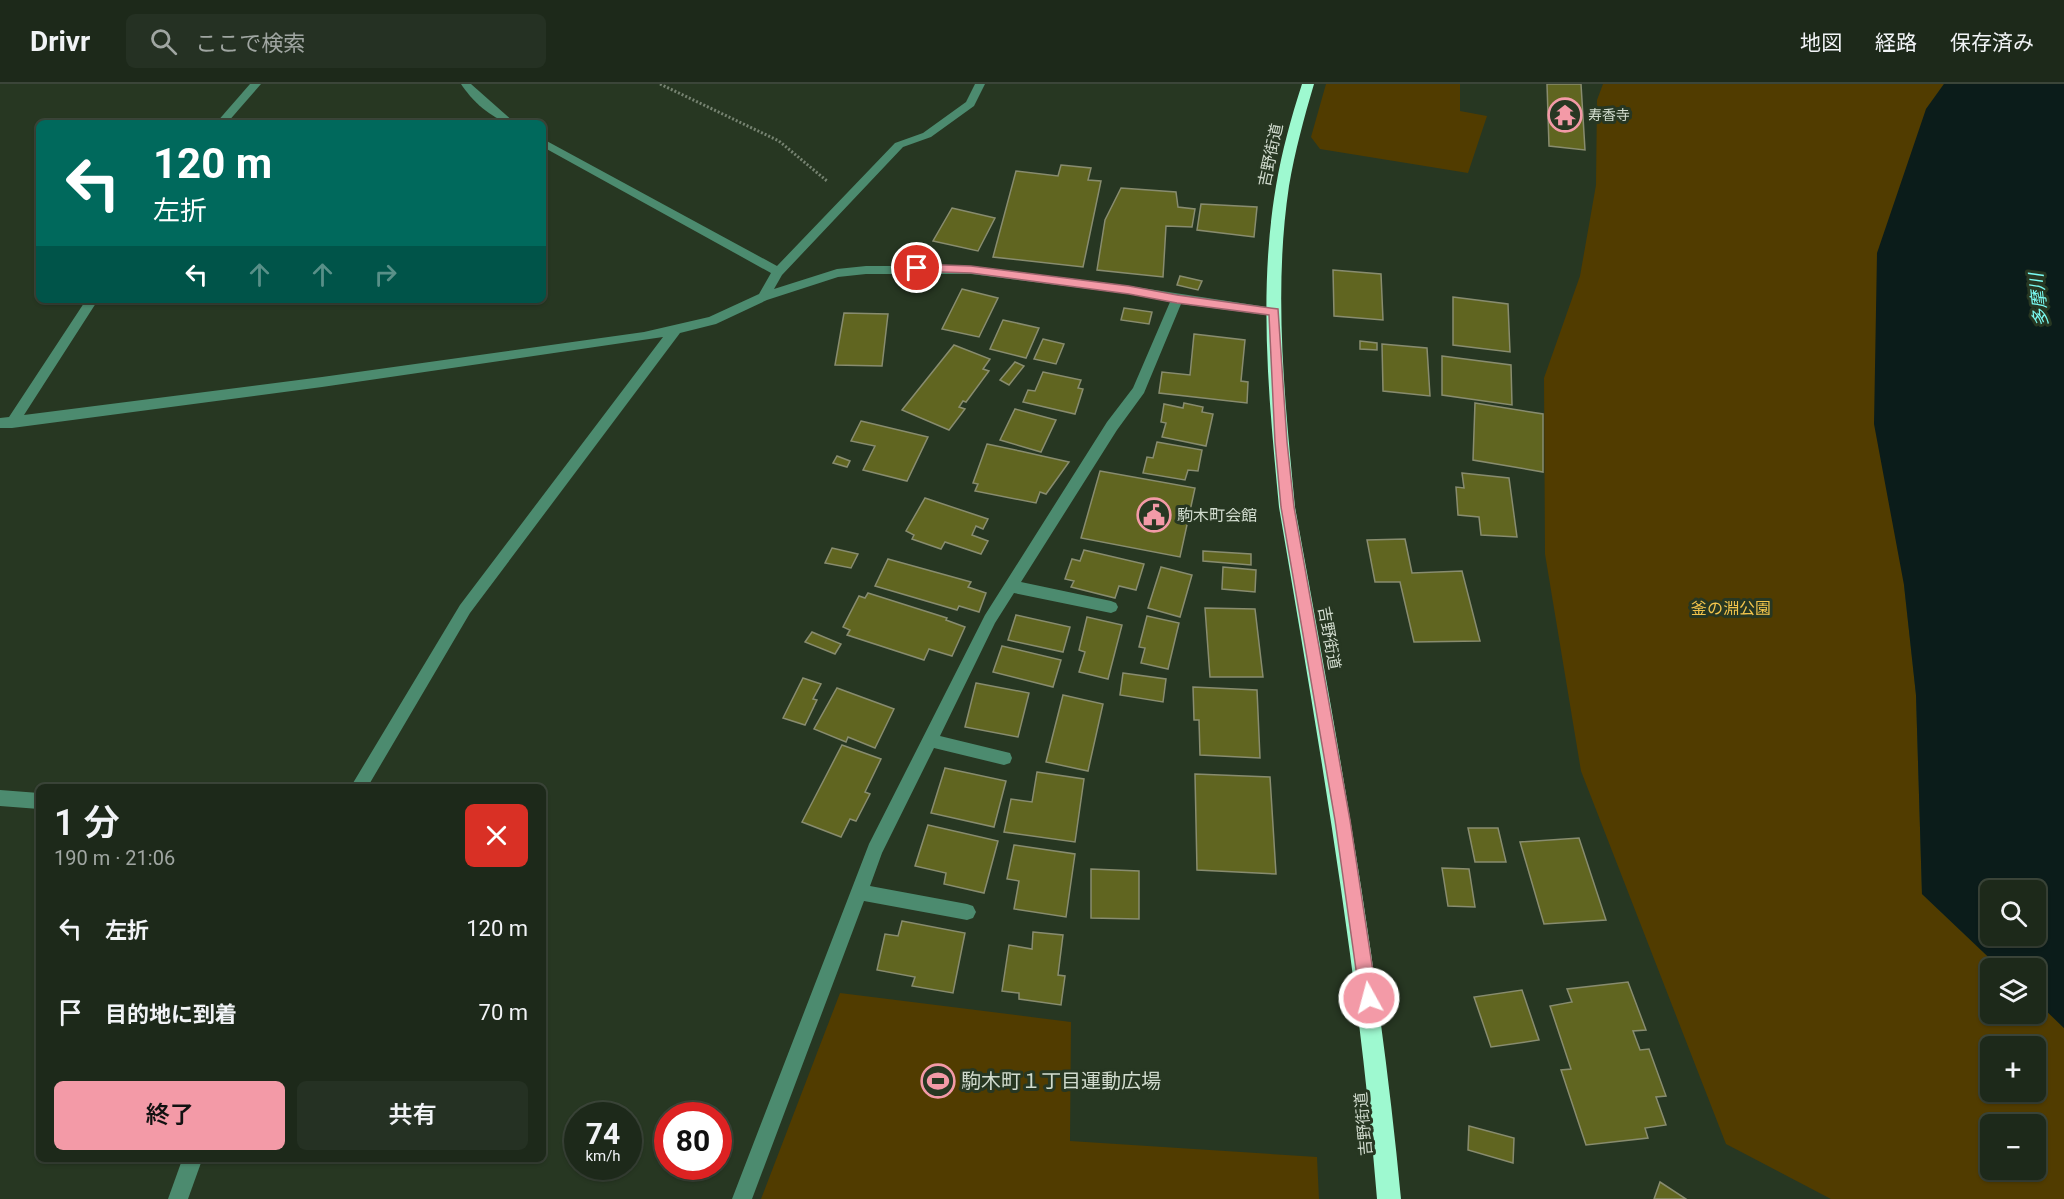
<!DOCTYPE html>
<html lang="ja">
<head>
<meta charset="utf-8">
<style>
	:root { --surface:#1d291a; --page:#253123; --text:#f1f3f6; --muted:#a0a6a2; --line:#3b4539; --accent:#f39aa7 }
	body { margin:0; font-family:Roboto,"Noto Sans JP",sans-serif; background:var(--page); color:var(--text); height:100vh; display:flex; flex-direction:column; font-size:22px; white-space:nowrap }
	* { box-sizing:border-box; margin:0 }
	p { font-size:20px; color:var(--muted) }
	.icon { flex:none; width:33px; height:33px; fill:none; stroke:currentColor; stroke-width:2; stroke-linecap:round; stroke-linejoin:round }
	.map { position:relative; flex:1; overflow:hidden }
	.panel { position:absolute; left:36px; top:700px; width:510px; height:378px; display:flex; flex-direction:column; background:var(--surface); border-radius:9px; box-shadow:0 2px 4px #0004,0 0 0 2px var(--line) }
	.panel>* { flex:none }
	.guide { position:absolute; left:36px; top:36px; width:510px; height:183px; border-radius:9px; box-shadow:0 2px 4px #0004,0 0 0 2px var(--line); background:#00695c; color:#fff; overflow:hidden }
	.fabs { position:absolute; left:1980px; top:796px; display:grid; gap:12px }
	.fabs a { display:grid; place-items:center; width:66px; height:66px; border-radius:9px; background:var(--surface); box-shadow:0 2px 4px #0004,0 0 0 2px var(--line); font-size:30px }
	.speed { position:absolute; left:564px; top:1018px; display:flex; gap:12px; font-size:30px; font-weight:700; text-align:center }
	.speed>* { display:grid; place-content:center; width:78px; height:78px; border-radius:50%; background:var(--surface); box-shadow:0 2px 4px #0004,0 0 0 2px var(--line); line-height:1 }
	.speed small { font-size:15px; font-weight:400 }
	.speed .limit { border:9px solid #d22; background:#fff; color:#111 }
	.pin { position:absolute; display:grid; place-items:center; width:51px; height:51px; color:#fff; margin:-26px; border:3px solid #fff; border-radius:50%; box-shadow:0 2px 6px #0007 }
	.me { position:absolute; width:66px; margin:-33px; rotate:353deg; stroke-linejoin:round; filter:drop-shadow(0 0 4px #0008) }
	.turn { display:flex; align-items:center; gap:21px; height:126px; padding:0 18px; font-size:27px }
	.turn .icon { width:78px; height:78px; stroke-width:2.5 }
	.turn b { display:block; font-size:42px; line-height:51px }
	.lanes { display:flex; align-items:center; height:57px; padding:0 18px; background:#0003; justify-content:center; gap:30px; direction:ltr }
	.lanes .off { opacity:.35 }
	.round { display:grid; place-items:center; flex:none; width:63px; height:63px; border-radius:9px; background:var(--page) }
	.headline { display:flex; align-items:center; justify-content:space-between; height:102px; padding:0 18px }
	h1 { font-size:36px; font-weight:600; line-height:45px }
	.cta { display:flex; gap:12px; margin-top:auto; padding:12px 18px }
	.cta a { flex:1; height:69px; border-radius:9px; background:var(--accent); color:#111; font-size:24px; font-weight:600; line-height:69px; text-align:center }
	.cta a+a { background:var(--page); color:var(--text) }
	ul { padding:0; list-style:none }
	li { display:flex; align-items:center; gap:18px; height:84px; padding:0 18px }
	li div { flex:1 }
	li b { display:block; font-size:22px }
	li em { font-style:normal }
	header { display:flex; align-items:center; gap:36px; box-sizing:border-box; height:84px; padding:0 30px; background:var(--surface); border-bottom:2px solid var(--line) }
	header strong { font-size:28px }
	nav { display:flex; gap:33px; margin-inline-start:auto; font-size:21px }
	.search { width:420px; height:54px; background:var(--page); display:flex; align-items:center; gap:15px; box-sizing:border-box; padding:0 21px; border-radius:9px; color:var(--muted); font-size:22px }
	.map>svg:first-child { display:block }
	.green { fill:#513c00; fill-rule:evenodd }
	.water { fill:#0b1c1a; fill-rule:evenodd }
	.building { fill:#606520; stroke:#888c6f; stroke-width:1.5 }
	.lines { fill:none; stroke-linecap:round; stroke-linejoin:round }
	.path { stroke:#768371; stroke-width:3; stroke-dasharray:2 2; stroke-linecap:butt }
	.minor { fill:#4c8b6f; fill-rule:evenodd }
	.highway { fill:#9ef9d0; fill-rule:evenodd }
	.route { fill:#f39aa7; stroke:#9e646d; stroke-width:1.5 }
	.labels { text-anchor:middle; stroke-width:6; stroke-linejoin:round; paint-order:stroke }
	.far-poi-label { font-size:14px; fill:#d1dbce; stroke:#273722; text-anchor:start }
	.street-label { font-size:16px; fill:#d1dbce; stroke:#273722 }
	.poi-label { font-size:16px; fill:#d1dbce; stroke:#273722; text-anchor:start }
	.park-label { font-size:16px; fill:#f3c54c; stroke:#273722 }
	.water-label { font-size:18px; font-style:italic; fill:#7afbf2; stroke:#273722 }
	.near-poi-label { font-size:20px; fill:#d1dbce; stroke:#273722; text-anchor:start }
</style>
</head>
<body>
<header>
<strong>Drivr</strong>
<div class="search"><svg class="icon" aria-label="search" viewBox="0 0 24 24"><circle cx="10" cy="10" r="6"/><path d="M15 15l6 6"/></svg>ここで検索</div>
<nav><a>地図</a><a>経路</a><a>保存済み</a></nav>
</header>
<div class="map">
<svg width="2064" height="1115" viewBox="0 0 2064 1115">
	<rect width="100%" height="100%" fill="#273722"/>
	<g class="green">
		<polygon points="1326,0 1460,0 1460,27 1487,32 1468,89 1320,65 1311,53"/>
		<path d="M1603,0H1944L1926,25L1904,501L1916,611L1922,810L2001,885H1990V930H2036V917L2064,944V1115H1831L1726,1060L1581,687L1545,470L1544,294L1580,192L1596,101L1597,16ZM1990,963H2036V1008H1990ZM1990,1041H2036V1086H1990Z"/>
		<polygon points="840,909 1071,938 1070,1057 1317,1073 1319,1115 761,1115"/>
	</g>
	<path class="water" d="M1944,0H2064V944L2036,917V885H2001L1922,810L1916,611L1904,501L1874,340L1877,169L1926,25ZM1990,807H2036V852H1990Z"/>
	<g class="building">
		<polygon points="1547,0 1581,0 1585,66 1549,62"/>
		<polygon points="1061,81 1091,84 1088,96 1101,97 1083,183 993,173 1016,87 1058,92"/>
		<polygon points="1121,104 1176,108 1178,123 1195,125 1192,143 1166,142 1163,193 1097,186 1105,136"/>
		<polygon points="1201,120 1257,123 1254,153 1197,146"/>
		<polygon points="952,124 995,134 978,167 933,157"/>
		<polygon points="1333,186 1381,190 1383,236 1334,232"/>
		<polygon points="1180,192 1202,197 1198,206 1177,201"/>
		<polygon points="962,205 998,214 979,253 942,245"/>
		<polygon points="1453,213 1508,220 1510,268 1453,261"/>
		<polygon points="1124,224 1152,228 1149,240 1121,236"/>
		<polygon points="844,229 888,230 882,282 835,281"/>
		<polygon points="1003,236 1039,244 1026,274 990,265"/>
		<polygon points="1194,250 1245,256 1241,297 1248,298 1247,319 1159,309 1162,288 1190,291"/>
		<polygon points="1043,255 1064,260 1056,280 1034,275"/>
		<polygon points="1360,257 1377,259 1377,266 1360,265"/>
		<polygon points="1382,260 1427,264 1430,312 1383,307"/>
		<polygon points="954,261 990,275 983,285 989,287 966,318 963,317 959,323 965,325 949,346 902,326"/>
		<polygon points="1442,272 1511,281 1512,321 1442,311"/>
		<polygon points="1015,278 1024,282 1009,301 1000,296"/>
		<polygon points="1043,288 1081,296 1078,304 1083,305 1075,330 1023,318 1028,306 1035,307"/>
		<polygon points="1184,319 1203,323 1202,328 1213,330 1206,362 1162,353 1166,339 1161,338 1164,320 1183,324"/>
		<polygon points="1475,319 1543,330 1543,388 1473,376"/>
		<polygon points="1015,325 1056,336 1041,368 1000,356"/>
		<polygon points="861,337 928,353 907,397 863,386 875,362 851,357"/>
		<polygon points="1157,358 1202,366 1198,387 1188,386 1185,396 1143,389 1147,373 1153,374"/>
		<polygon points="987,360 1020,367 1069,378 1046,410 1040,408 1036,419 975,407 978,400 973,399"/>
		<polygon points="837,372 850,377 847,383 833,379"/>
		<polygon points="1100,387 1195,404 1180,473 1081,454"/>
		<polygon points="1462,389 1509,394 1517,453 1481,451 1479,433 1458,431 1456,403 1464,404"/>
		<polygon points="925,414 988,435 983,445 976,442 972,451 988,457 981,470 945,458 941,465 912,455 914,451 906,447"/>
		<polygon points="1405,455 1412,489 1462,487 1480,557 1414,558 1400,498 1375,498 1367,456"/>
		<polygon points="832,464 858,470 851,484 825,479"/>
		<polygon points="1084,466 1144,480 1136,506 1119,502 1115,514 1071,503 1074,497 1065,495 1072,475 1080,477"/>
		<polygon points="1203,467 1251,470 1251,481 1203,477"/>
		<polygon points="888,475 971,498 968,503 986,509 979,528 959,522 957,526 875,502"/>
		<polygon points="1161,483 1192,491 1180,533 1148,524"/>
		<polygon points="1223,483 1256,486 1255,508 1222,505"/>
		<polygon points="868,509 947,534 946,536 965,543 952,572 929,565 924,576 847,551 850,546 843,543 859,512 865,514"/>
		<polygon points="1205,524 1255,525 1263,593 1210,593"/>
		<polygon points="1016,531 1070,543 1063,568 1008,556"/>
		<polygon points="1147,532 1179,539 1168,585 1141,579 1145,564 1139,563"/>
		<polygon points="1087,533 1122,541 1108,595 1079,588 1085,568 1079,566"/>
		<polygon points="812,548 841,560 835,570 805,558"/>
		<polygon points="1002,562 1061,576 1053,603 993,588"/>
		<polygon points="1123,589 1166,595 1163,618 1120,611"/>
		<polygon points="803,594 821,600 813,615 817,616 805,641 783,634"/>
		<polygon points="976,599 1029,609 1018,653 965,643"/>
		<polygon points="1193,603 1257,606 1260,674 1200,671 1199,636 1194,636"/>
		<polygon points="837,604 894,625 875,664 848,653 846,658 814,645"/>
		<polygon points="1063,611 1103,620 1088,687 1046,678"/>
		<polygon points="842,661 881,675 865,708 870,710 856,737 850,735 841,753 802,738"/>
		<polygon points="945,684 1006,697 994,743 931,729"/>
		<polygon points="1037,688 1084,695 1075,758 1004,748 1011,715 1032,718"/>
		<polygon points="1195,690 1270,693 1276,790 1197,786"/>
		<polygon points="928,741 998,757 984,809 944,800 946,789 915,782"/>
		<polygon points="1468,744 1498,744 1506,778 1475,778"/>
		<polygon points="1579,754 1606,836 1544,840 1520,758"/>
		<polygon points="1014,761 1075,770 1066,833 1014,825 1019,797 1007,795"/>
		<polygon points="1442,784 1469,785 1475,823 1448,822"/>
		<polygon points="1091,785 1139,787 1139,835 1091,834"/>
		<polygon points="902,837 965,849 953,909 912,902 915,893 877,886 885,850 898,852"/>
		<polygon points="1033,848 1063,851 1058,891 1065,892 1061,921 1019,915 1019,909 1002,907 1009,861 1032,865"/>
		<polygon points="1628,898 1646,946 1633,947 1640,966 1649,965 1666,1012 1656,1013 1666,1041 1645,1044 1648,1054 1586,1061 1561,986 1571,985 1550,922 1572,918 1567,905"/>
		<polygon points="1522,906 1539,956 1491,963 1474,913"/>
		<polygon points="1469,1042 1514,1054 1513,1079 1468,1066"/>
		<polygon points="1660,1098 1686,1115 1654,1115"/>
	</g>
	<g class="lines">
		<polyline class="path" points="660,0 779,57 827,97"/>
		<g class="minor">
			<polygon points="250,0 261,0 227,39 216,39"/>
			<path d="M461,0H471L515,39C495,39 472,17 461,0Z"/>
			<polygon points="975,0 985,0 974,22 931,53 903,63 782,191 774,205 837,185 866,182 971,182 1129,202 1274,224 1280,228 1274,232 1181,220 1144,309 1117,346 1021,498 1111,517 1116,519 1118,523 1116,527 1111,529 1014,509 995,539 940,652 1010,669 1012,674 1010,679 1004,681 934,664 882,769 870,802 967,820 973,822 976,828 973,834 967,836 864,817 752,1115 732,1115 869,760 985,531 1107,338 1133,304 1170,218 1129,210 971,190 866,190 838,193 767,216 716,240 680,249 470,529 367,704 350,704 460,521 663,253 322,303 12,344 0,344 0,334 9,333 86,216 98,216 24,331 322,293 644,248 709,233 759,210 771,189 543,63 543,55 777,182 895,59 923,49 966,18"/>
			<polygon points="0,706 39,709 39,725 0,722"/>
			<polygon points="182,1076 202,1076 188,1115 168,1115"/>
		</g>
		<path class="highway" d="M1302,0H1314C1304,34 1295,67 1289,102C1273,208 1285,317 1295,423C1337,653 1379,882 1401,1115H1377C1358,882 1318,653 1279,423C1269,317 1258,208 1276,102C1282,67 1291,34 1302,0Z"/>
	</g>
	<polygon class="route" points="917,180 971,182 1129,202 1177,211 1278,225 1287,358 1294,423 1350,736 1377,914 1374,920 1369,922 1363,920 1360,914 1335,736 1281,423 1275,358 1269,231 1177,219 1129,210 971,189 913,187 911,184"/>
	<defs>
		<g id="temple-ring" transform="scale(1.725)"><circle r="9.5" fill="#273722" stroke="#f39aa7" stroke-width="1.5"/><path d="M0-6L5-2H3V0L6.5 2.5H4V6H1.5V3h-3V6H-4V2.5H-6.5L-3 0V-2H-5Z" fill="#f39aa7"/></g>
		<g id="civic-ring" transform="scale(1.725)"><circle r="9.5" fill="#273722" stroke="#f39aa7" stroke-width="1.5"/><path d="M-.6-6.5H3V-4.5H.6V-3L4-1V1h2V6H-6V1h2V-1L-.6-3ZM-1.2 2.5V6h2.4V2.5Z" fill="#f39aa7"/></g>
		<g id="stadium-ring" transform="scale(1.725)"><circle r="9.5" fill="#273722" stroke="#f39aa7" stroke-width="1.5"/><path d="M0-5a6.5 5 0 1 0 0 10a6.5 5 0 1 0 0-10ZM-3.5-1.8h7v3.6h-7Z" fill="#f39aa7"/></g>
	</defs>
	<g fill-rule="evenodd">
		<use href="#temple-ring" x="1565" y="31"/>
		<use href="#civic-ring" x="1154" y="431"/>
		<use href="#stadium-ring" x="938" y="997"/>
	</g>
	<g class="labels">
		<g class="far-poi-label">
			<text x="1588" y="36">寿香寺</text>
		</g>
		<g class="street-label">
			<text transform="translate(1270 71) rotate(-78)" y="6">吉野街道</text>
			<text transform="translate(1330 554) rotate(80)" y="6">吉野街道</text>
			<text transform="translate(1363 1040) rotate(-95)" y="6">吉野街道</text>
		</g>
		<g class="poi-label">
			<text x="1177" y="437">駒木町会館</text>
		</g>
		<g class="park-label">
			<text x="1731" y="530">釜の淵公園</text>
		</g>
		<g class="water-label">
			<text transform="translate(2039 216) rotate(-96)" y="6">多摩川</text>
		</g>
		<g class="near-poi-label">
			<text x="961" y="1004">駒木町１丁目運動広場</text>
		</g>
	</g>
</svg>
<div class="fabs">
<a><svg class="icon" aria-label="search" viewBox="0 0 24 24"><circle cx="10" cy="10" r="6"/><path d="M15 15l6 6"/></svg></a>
<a><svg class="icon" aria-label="layers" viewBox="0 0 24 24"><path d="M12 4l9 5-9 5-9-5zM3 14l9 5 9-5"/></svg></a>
<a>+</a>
<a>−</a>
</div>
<div class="speed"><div>74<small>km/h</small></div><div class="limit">80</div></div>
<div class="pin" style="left:917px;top:184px;background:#d93025"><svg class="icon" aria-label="arrive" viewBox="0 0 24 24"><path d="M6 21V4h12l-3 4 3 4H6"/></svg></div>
<svg class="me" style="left:1369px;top:914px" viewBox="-20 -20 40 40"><circle r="17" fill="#f39aa7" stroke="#fff" stroke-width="3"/><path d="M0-11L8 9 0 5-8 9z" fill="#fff"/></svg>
<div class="guide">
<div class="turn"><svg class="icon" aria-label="left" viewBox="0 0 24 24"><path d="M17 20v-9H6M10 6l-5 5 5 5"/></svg><div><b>120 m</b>左折</div></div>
<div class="lanes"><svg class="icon" aria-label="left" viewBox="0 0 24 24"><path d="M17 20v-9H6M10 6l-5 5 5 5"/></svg><svg class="icon off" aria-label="ahead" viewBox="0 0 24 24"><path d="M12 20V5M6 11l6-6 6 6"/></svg><svg class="icon off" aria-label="ahead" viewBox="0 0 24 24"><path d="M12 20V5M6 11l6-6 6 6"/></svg><svg class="icon off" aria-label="right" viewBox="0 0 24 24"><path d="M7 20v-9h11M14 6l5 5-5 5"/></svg></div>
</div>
<section class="panel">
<div class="headline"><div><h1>1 分</h1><p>190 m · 21:06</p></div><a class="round" style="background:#d93025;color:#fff"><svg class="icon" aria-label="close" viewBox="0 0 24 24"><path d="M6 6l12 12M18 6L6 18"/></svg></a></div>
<ul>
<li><svg class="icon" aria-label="left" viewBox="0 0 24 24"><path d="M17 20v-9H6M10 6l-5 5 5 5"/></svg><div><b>左折</b></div><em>120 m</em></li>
<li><svg class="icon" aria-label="arrive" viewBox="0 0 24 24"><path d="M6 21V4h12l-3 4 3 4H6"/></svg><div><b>目的地に到着</b></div><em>70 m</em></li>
</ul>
<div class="cta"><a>終了</a><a>共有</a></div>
</section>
</div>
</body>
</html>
